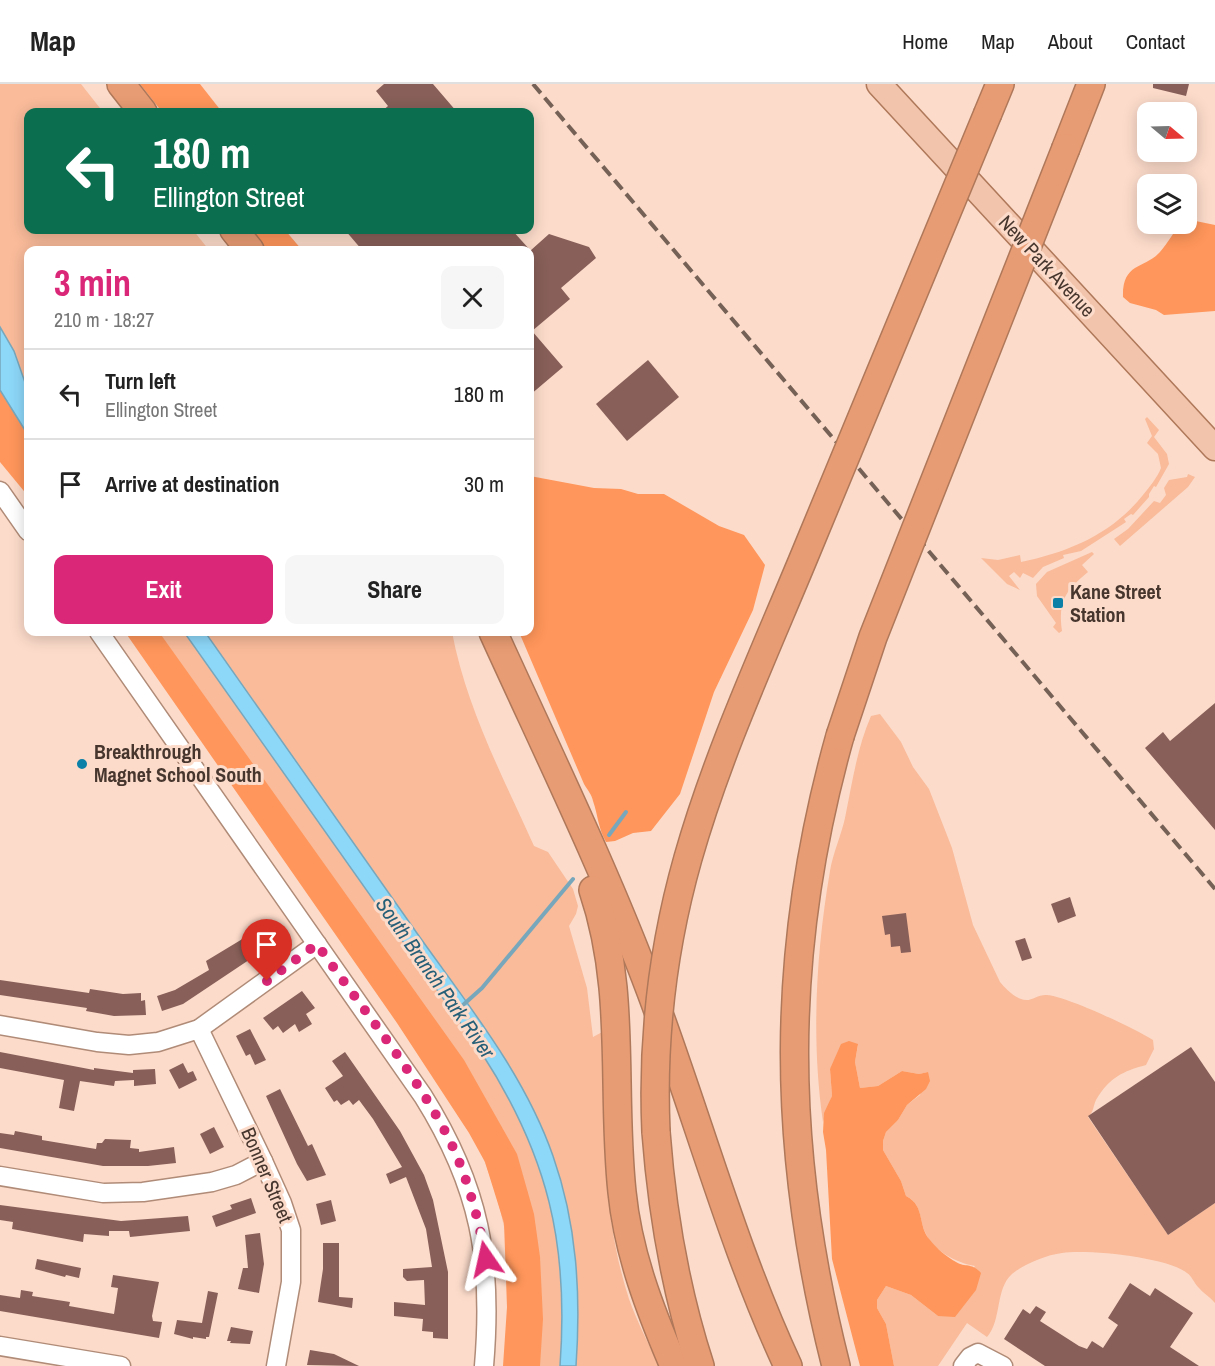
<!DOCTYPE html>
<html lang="en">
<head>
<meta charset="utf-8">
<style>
	:root { --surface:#fff; --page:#f6f6f6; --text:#222; --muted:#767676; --line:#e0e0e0; --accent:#db2777 }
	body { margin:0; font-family:"Archivo Narrow",sans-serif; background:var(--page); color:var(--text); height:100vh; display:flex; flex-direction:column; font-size:22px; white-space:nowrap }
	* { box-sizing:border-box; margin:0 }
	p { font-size:20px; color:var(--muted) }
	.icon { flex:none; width:33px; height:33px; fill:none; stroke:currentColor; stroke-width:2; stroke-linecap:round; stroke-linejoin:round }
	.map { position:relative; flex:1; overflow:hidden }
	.side { position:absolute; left:24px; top:162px; width:510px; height:390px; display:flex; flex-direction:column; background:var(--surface); border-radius:12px; box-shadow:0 3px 15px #0003 }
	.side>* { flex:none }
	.banner { position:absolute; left:24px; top:24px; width:510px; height:126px; border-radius:12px; box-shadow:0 3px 15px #0003; background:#0b6e4f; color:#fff; overflow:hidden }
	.needle { width:39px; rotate:109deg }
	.buttons { position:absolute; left:1137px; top:18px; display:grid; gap:12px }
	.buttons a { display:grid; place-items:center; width:60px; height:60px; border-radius:12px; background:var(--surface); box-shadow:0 3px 15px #0003; font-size:30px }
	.pin { position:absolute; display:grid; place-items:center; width:51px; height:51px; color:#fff; margin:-62px -26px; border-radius:50% 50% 50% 0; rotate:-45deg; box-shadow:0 0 6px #0007 }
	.pin .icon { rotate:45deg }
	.me { position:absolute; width:66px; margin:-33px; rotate:349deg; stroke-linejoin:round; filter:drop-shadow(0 0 4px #0008) }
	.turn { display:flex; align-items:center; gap:21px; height:126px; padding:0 30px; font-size:27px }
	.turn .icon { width:78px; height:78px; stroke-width:2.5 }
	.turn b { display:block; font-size:42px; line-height:51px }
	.round { display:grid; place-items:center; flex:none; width:63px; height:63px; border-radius:12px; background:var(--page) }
	.headline { display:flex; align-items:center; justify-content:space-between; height:102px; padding:0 30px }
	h1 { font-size:36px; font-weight:700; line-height:45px; color:var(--accent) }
	.primary-button { display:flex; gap:12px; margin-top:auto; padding:12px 30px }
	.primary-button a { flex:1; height:69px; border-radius:12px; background:var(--accent); color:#fff; font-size:24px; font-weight:700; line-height:69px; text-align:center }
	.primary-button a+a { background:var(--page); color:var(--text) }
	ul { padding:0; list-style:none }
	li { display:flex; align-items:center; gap:18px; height:90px; padding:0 30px; border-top:2px solid var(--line) }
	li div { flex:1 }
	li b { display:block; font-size:22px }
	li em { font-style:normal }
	header { display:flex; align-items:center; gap:36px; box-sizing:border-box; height:84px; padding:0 30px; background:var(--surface); border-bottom:2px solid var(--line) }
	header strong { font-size:28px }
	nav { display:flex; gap:33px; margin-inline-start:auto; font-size:21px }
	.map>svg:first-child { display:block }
	.green { fill:#f9bb9a }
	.forest { fill:#ff965b }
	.water { fill:#8dd7f9; stroke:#78a7bc; stroke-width:1.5 }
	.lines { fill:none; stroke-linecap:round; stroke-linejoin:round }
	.stream { stroke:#78a7bc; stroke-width:4 }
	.building { fill:#885f59 }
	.minor-casing { stroke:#b08b77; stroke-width:21 }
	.major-casing { stroke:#af785a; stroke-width:27 }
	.highway-casing { stroke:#af785a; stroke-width:30 }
	.minor { stroke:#fff; stroke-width:18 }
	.major { stroke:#f1c4ab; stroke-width:24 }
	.highway { stroke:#e89c73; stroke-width:27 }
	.rail { stroke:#756156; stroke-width:4; stroke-dasharray:12 6; stroke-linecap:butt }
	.highway-bridge-casing { stroke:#af785a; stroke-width:30; stroke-linecap:butt }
	.highway-bridge { stroke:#e89c73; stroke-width:27 }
	.route { stroke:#db2777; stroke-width:10; stroke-dasharray:0 18 }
	.poi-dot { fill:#0d80a7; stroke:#fcdbca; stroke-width:2 }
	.labels { text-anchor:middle; stroke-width:6; stroke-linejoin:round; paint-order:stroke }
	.street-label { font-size:20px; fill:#46362d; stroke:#fcdbca }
	.poi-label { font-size:20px; font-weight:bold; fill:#46362d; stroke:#fcdbca; text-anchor:start }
	.water-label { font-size:21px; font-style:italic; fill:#265f77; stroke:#fcdbca }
</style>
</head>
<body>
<header>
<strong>Map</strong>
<nav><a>Home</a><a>Map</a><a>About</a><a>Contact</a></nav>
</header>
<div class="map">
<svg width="1215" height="1282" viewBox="0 0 1215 1282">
	<rect width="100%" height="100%" fill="#fcdbca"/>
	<g class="green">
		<polygon points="0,0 81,0 103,28 28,28 28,146 193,146 209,166 28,166 28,399 0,363"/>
		<path d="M1147,333L1159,346L1154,353L1167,370L1169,380L1156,403L1154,402L1149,410V413L1133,431L1131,430L1124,435L1126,438L1123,440L1081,467L1063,471L1064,474L1043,483L1033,494L1023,489L1020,494L1014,488L1009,492L1020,506L1007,500L981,474L998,476L1020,471L1021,478C1069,468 1112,450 1143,411C1150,402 1157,394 1161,384L1158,370L1147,359L1152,352L1145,335Z"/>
		<polygon points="1188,390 1195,393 1188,403 1120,462 1114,455 1128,445 1154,417 1160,419 1166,411 1164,404 1169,396 1187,393"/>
		<path d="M1092,468L1094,470L1082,481L1088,488C1065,507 1058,517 1062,547L1059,549L1053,543L1056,539L1037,512L1036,500L1047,488Z"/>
		<path d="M132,548H452C466,623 503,693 534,762L548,768L573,805L578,822L576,830L569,842L587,904L593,953L604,947C604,1036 601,1129 629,1215C637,1238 649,1260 659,1282H509C510,1252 514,1220 511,1190C507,1137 491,1090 470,1041Z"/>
		<path d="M880,630L901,658L913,683L929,705L952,764L973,841L1000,898C1005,904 1013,912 1021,915C1031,919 1037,910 1047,911C1068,913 1134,944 1153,956L1154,965L1146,981C1123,987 1109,994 1096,1016C1093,1022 1094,1028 1088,1033L1168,1151L1215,1119V1219C1210,1213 1203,1209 1198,1203C1194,1199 1192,1192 1187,1189C1168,1173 1087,1165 1062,1169C1046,1171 1024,1180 1012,1190C995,1205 1002,1236 987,1253L967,1239L938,1282H894L886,1240L877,1224V1216L886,1202L911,1211L938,1232L975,1182C957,1179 933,1167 925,1148C919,1134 922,1120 906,1112L901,1097L883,1066V1057L886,1048L898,1036L907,1021L920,1011L928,988L919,990L902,987L878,1002L860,1004L855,978L858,961L830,985L832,1012L823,1038C811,956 816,869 830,787C833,769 841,752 845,734C852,700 857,664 871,632Z"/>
	</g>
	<g class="forest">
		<polygon points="140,0 200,0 222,28 162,28"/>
		<path d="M1186,135L1215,141V227L1164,231L1156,226L1130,219L1123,213C1122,178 1145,185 1160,168C1168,159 1173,149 1180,140H1186Z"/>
		<polygon points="251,146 285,146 302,166 266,166"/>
		<polygon points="0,306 28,351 28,412 0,378"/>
		<path d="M530,392L594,404L621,405L638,410H664L719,442L744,451L765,481L753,526L714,608L680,710L651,747L633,749L615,757L606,758C598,744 598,731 593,717C592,711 587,705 584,700L519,548H530Z"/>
		<polygon points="125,548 159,548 464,976 517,1070 534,1130 540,1173 543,1235 540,1282 503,1282 507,1223 504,1139 485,1078 469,1049 397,939"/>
		<path d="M849,957L858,960L855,978L860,1004L878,1002L902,987L919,990L928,988L930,997L926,1005L907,1021L898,1036L886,1048L883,1057V1066L901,1097L906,1112C926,1122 917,1142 930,1156C936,1164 947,1173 956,1178C966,1184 971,1178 981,1189L976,1206L955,1233L938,1232L911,1211L886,1202L877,1216V1224L886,1240L894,1282H860L832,1175L826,1066L823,1048L824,1029L832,1012L830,985L841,960Z"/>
	</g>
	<g class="water">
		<polygon points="0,243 14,267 28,307 28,351 0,306"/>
		<path d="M184,548H205C276,649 348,750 419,852C468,921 525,991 553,1072C577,1140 581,1210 576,1282H560C569,1160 548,1071 481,968Z"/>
	</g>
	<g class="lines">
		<g class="stream">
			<polyline points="609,751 626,728"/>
			<polyline points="463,921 482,904 573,795"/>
		</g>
	</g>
	<g class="building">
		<polygon points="384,0 433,0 457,28 381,28 388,22 376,7"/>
		<polygon points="1153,0 1189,0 1186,12 1153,4"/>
		<polygon points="345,146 512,146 530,166 362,166"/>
		<polygon points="549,150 589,163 596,174 561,204 570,215 532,247 563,283 530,311 530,167"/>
		<polygon points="648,276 679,313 627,357 596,320"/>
		<polygon points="1215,619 1215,746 1145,664 1163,648 1170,657"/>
		<polygon points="1070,813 1076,832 1058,839 1051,820"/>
		<polygon points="906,829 911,868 901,869 900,862 891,863 890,850 885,851 882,832"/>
		<polygon points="254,848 257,852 264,848 273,860 183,920 162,927 157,912 175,906 209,886 206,877"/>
		<polygon points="1025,854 1032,874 1022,877 1015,857"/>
		<polygon points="0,896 89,909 90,905 123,910 141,909 141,917 145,916 146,931 114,932 86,927 87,924 0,911"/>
		<polygon points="302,907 315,924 306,930 312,940 299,948 295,940 283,949 278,942 273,946 263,934"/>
		<polygon points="250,945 266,976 255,981 250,970 246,972 236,952"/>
		<polygon points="1191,963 1215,998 1215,1119 1168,1151 1088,1032"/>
		<polygon points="0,968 94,986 94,984 133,989 133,986 155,985 156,1000 134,1002 134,996 115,997 114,1002 80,997 74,1027 59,1024 64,996 0,984"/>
		<polygon points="345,968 400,1047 424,1091 433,1116 448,1188 448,1255 433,1254 433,1248 422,1247 423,1235 394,1232 394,1218 425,1221 424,1196 407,1197 403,1193 403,1185 432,1183 426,1145 406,1093 390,1100 386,1090 402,1083 373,1035 359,1016 353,1021 349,1016 341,1021 337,1016 334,1018 325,1004 343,992 332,977"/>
		<polygon points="183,979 188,989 193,987 197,996 179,1005 169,986"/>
		<polygon points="280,1005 308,1062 312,1060 326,1091 307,1097 297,1080 266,1012"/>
		<polygon points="214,1043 224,1063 210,1070 200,1050"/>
		<polygon points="15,1047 42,1052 42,1056 96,1065 97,1059 102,1059 105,1055 131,1056 130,1064 139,1065 139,1068 174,1063 176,1079 148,1082 103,1082 0,1064 0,1049 14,1051"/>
		<polygon points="251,1114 256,1129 216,1143 212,1132 232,1125 230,1121"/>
		<polygon points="331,1116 336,1137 321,1141 316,1120"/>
		<polygon points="0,1121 121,1137 188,1132 190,1147 130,1153 129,1147 109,1147 109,1152 84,1150 83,1158 12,1145 13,1138 0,1136"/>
		<polygon points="260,1149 264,1180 259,1209 238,1205 243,1184 248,1184 245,1151"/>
		<polygon points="323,1159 339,1159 339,1213 353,1214 352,1224 318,1218 323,1185"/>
		<polygon points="37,1175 81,1184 79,1194 66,1191 65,1193 35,1185"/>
		<polygon points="113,1191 159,1198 152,1232 153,1237 162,1238 159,1254 0,1227 0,1211 20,1214 21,1206 33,1208 32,1212 70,1218 69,1222 114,1230 118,1204 111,1203"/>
		<polygon points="1130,1199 1150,1212 1155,1204 1193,1229 1170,1263 1199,1282 1045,1282 1004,1255 1023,1225 1030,1230 1036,1222 1046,1228 1040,1237 1079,1262 1087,1265 1092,1257 1103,1264 1118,1241 1108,1234"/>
		<polygon points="208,1207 218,1209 209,1253 206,1253 206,1255 193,1253 193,1255 174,1250 177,1236 202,1239"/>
		<polygon points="231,1243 253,1247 250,1260 230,1259 231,1257 227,1257"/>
		<polygon points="310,1266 334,1270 359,1282 307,1281"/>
	</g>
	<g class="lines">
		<g class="minor-casing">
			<g id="minor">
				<polyline points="0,407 28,447"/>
				<path d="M99,548L423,1012C480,1103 493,1176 484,1282"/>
				<polyline points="0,941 97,958 129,961 158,958 199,945 317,860"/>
				<polyline points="199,945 263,1077 282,1119 291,1146 291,1198 276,1282"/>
				<polyline points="0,1092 103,1109 143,1108 212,1098 236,1091 263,1077"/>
				<polyline points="0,1262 121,1282"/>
				<polyline points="963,1282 970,1273 978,1269 1003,1282"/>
			</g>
		</g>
		<g class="major-casing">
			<polyline id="major" points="879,0 1215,364"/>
		</g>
		<g class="highway-casing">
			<g id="highway">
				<polyline points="121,0 143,28"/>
				<polyline points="988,29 1000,0"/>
				<polyline points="1066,64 1091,0"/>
				<polyline points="234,146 250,166"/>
				<path d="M493,548C547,667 605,785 651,908C698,1033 732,1162 788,1282"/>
				<path d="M593,806C627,906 611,1005 622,1108C628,1169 650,1226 674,1282"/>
				<path d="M656,1048C662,1128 675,1205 700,1282"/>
				<path d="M836,1282C781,1065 779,869 840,652"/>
			</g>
		</g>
		<use href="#minor" class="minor"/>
		<use href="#major" class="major"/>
		<use href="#highway" class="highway"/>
		<polyline class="rail" points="533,0 1215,805"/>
		<g class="highway-bridge-casing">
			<g id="highway-bridge">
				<polyline points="840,652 873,553 1066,64"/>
				<path d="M656,1048C652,957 663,862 688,774C719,665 768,561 811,456C870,313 929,171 988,29"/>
			</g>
		</g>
		<use href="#highway-bridge" class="highway-bridge"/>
	</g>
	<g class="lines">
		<path class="route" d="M267,897L317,860C360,922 414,987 448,1053C467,1091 478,1133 486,1175"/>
	</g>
	<g class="poi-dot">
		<rect x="1052" y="513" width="12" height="12" rx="3"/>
		<circle cx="82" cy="680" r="6"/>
	</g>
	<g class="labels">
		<g class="street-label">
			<text transform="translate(1047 182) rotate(47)" y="7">New Park Avenue</text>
			<text transform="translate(267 1091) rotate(67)" y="7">Bonner Street</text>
		</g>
		<g class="poi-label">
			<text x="1070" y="515">Kane Street<tspan x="1070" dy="23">Station</tspan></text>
			<text x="94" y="675">Breakthrough<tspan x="94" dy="23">Magnet School South</tspan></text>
		</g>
		<g class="water-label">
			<text transform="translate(435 894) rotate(55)" y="7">South Branch Park River</text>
		</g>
	</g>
</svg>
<div class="buttons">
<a><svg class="needle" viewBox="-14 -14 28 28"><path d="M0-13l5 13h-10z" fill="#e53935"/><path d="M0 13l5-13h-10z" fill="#767676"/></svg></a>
<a><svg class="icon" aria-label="layers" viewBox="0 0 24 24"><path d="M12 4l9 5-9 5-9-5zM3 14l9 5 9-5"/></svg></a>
</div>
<div class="pin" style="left:267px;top:897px;background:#d93025"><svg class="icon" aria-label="arrive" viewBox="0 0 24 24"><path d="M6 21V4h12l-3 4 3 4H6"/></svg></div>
<svg class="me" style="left:486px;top:1175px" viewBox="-20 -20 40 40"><path d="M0-17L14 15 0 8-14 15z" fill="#db2777" stroke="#fff" stroke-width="4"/></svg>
<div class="banner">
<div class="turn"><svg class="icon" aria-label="left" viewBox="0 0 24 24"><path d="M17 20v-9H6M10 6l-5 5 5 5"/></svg><div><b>180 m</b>Ellington Street</div></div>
</div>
<section class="side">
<div class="headline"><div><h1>3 min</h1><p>210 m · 18:27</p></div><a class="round"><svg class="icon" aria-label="close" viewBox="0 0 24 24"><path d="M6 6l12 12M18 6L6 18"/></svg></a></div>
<ul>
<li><svg class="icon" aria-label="left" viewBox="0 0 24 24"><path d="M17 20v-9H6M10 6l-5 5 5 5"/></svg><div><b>Turn left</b><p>Ellington Street</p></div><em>180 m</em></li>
<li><svg class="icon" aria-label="arrive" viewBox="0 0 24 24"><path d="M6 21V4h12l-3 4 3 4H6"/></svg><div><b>Arrive at destination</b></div><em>30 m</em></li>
</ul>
<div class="primary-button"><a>Exit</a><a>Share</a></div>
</section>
</div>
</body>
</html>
